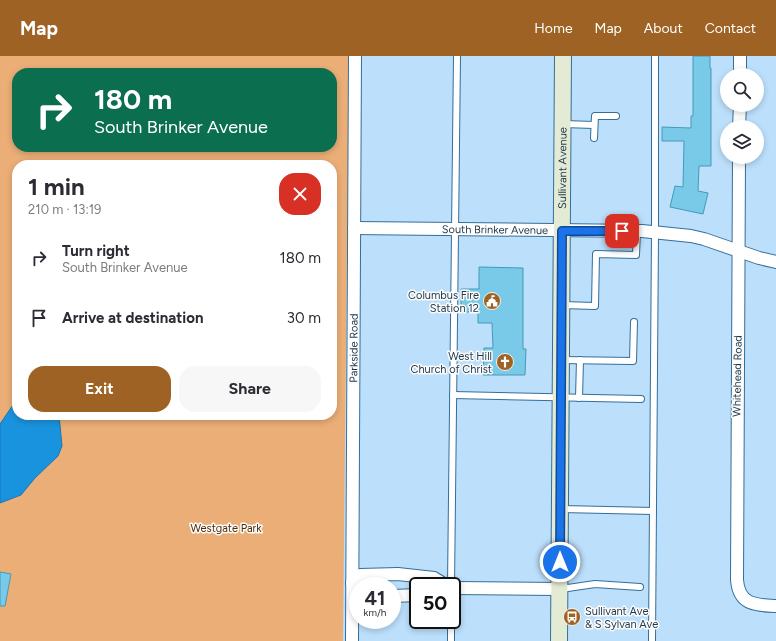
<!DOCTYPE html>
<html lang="en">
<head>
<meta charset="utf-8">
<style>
	:root { --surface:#fff; --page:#f7f7f7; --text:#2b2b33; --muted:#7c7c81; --accent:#9e6324 }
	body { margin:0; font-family:Figtree,sans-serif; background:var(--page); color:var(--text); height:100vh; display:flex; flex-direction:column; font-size:15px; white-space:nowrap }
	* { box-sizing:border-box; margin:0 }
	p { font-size:13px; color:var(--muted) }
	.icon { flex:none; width:22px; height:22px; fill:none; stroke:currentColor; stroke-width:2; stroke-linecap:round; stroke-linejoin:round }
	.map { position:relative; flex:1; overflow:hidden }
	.side { position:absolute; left:12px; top:104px; width:325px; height:260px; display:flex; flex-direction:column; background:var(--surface); border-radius:16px; box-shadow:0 2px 6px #0003 }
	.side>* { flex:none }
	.guide { position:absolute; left:12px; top:12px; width:325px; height:84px; border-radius:16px; box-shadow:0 2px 6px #0003; background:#0b6e4f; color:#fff; overflow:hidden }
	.tools { position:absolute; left:720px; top:12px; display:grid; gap:8px }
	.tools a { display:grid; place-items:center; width:44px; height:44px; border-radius:50%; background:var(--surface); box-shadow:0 2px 6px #0003; font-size:20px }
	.speed { position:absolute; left:349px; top:521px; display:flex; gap:8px; font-size:20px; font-weight:700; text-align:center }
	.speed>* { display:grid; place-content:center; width:52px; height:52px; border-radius:50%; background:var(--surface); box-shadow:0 2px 6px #0003; line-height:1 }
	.speed small { font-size:10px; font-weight:400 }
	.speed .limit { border:2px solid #111; border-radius:6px; background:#fff; color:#111 }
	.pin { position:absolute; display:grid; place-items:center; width:34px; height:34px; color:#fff; margin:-17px; border-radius:8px; box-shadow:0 2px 6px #0006 }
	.me { position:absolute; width:44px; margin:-22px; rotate:0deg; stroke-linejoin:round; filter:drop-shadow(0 0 3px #0008) }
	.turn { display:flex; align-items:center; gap:14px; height:84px; padding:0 16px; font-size:18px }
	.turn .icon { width:52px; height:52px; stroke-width:2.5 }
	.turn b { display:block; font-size:28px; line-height:34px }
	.round { display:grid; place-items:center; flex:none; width:42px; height:42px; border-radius:16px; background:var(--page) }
	.head { display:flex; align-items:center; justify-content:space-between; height:68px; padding:0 16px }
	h1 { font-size:24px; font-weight:700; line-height:30px }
	.action { display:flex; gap:8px; margin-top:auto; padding:8px 16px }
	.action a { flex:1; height:46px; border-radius:16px; background:var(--accent); color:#fff; font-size:16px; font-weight:700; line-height:46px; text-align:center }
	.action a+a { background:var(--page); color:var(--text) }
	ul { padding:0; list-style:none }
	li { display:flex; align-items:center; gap:12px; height:60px; padding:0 16px }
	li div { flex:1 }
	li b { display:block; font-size:15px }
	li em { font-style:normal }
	header { display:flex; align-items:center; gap:24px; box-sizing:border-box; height:56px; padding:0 20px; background:var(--accent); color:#fff }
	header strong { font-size:19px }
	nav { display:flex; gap:22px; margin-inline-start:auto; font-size:14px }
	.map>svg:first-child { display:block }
	.green { fill:#ebae77; fill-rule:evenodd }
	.water { fill:#1a93de; stroke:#1c77b2 }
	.building { fill:#79cae8; stroke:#4699b5 }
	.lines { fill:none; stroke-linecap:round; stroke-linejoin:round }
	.lane-casing { stroke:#356e99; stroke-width:8 }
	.street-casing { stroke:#356e99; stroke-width:14 }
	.secondary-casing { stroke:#356e99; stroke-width:18 }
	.lane { stroke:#fff; stroke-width:6 }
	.street { stroke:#fff; stroke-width:12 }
	.secondary { stroke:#e4ebd5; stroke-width:16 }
	.route-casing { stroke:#114b97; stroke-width:10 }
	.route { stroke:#1a73e8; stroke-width:7 }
	.labels { text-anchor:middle; stroke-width:3; stroke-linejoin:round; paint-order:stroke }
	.street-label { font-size:11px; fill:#1f374a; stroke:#fbfbfb }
	.poi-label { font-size:11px; fill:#1f374a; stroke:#fbfbfb; text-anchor:end }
	.park-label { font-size:11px; fill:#4f2c04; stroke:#fbfbfb }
</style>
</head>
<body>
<header>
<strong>Map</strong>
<nav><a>Home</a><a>Map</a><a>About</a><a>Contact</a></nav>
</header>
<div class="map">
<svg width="776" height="585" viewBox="0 0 776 585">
	<rect width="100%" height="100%" fill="#bcdffb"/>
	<path class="green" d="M0,0H349L343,585H0ZM17,17H332V91H17ZM17,109H332V359H17Z"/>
	<polygon class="water" points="17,343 17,359 59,359 62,390 58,400 35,422 21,439 0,447 0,368"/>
	<g class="building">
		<polygon points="693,0 710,0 710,12 711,12 711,110 699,110 698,135 708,137 703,158 670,151 675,130 683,131 684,85 662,85 662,71 691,72 691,60 693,60"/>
		<polygon points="479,211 523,212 523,293 526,293 525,319 483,319 484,292 493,292 492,267 478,267 478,256 461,256 461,233 479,233"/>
		<polygon points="0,516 11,518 5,550 0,550"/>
	</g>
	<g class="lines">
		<g class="lane-casing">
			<g id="lane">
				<polyline points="563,68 594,69"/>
				<polyline points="594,82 595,60 616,60"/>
				<polyline points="562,249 595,250 596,198 636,199 637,175"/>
				<polyline points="561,304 633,305 634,266"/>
				<polyline points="453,339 641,343"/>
				<polyline points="579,342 580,304"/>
				<polyline points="561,453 653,455"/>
				<polyline points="451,530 457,0"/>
				<polyline points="561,533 595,528 640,531"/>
				<polyline points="451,564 451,585"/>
				<polyline points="652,585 655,177 655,0"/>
			</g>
		</g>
		<g class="street-casing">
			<g id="street">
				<polyline points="740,19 740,0"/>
				<polyline points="739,71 740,49"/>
				<path d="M739,101L737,524C739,549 755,549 776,550"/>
				<path id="s1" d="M354,172L642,175L691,180L704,183L759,202L776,206"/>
				<polyline points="355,530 352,527 360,519 398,518 434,522 447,530"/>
				<polyline points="452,532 559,533"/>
				<polyline points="392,540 418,539"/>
				<path id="s2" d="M352,585L355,0"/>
			</g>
		</g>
		<g class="secondary-casing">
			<g id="secondary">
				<path id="s3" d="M559,585L563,0"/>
			</g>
		</g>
		<use href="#lane" class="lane"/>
		<use href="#street" class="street"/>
		<use href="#secondary" class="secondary"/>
	</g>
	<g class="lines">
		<g class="route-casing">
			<polyline id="route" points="560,506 562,175 622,175"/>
		</g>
		<use href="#route" class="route"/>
	</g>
	<defs>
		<g id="civic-disc" transform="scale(0.9)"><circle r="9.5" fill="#9e6324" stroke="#fbfbfb"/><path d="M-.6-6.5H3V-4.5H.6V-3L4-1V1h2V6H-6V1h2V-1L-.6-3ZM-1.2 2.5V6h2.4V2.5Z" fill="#fff"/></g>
		<g id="church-disc" transform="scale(0.9)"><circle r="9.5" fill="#9e6324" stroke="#fbfbfb"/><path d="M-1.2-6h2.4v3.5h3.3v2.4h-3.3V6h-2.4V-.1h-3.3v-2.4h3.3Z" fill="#fff"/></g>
		<g id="bus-disc" transform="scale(0.9)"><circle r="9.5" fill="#9e6324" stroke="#fbfbfb"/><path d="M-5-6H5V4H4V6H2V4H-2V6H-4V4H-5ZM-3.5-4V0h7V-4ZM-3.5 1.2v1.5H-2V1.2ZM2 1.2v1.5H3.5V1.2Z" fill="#fff"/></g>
	</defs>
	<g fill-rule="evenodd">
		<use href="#civic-disc" x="492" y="245"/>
		<use href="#church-disc" x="505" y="306"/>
		<use href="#bus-disc" x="572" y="561"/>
	</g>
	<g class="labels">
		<g class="street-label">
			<text dy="4" stroke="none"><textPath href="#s3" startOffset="473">Sullivant Avenue</textPath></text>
			<text dy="4" stroke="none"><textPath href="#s1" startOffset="141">South Brinker Avenue</textPath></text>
			<text dy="4" stroke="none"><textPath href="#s2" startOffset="293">Parkside Road</textPath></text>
			<text transform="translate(737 320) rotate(-89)" y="4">Whitehead Road</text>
		</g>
		<g class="poi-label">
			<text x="479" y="243">Columbus Fire<tspan x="479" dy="13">Station 12</tspan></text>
			<text x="492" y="304">West Hill<tspan x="492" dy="13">Church of Christ</tspan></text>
			<text x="585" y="559" text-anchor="start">Sullivant Ave<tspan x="585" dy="13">&amp; S Sylvan Ave</tspan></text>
		</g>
		<g class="park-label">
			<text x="226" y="476">Westgate Park</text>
		</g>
	</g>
</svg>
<div class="tools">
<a><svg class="icon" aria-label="search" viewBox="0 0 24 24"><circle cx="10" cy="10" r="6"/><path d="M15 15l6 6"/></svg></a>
<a><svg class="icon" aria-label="layers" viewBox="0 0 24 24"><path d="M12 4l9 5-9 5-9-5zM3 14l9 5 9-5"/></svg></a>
</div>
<div class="speed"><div>41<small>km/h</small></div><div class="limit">50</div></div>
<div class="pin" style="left:622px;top:175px;background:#d93025"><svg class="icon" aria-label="arrive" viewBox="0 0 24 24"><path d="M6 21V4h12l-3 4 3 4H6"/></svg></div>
<svg class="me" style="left:560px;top:506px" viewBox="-20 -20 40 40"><circle r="17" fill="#1a73e8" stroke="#fff" stroke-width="3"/><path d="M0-11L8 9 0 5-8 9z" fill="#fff"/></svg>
<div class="guide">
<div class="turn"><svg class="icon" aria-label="right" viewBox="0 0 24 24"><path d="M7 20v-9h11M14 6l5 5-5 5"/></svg><div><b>180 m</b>South Brinker Avenue</div></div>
</div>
<section class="side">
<div class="head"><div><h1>1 min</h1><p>210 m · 13:19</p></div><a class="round" style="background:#d93025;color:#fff"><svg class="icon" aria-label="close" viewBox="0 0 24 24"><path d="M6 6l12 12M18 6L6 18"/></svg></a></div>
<ul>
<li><svg class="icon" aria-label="right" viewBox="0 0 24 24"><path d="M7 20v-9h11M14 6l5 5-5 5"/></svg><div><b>Turn right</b><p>South Brinker Avenue</p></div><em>180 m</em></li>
<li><svg class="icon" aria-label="arrive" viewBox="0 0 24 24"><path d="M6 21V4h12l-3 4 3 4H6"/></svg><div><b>Arrive at destination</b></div><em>30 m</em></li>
</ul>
<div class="action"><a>Exit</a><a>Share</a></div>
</section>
</div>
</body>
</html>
